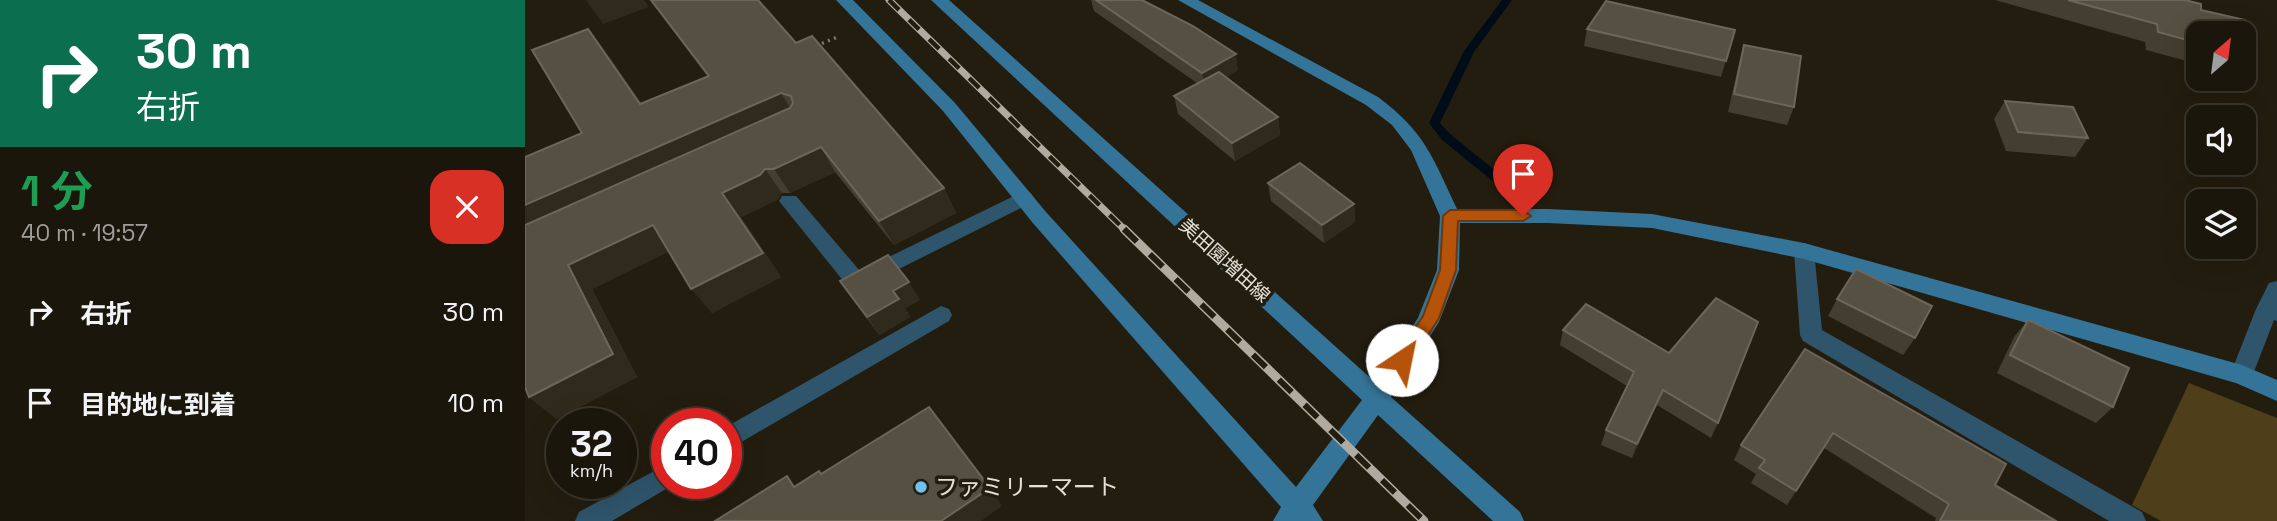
<!DOCTYPE html>
<html lang="ja">
<head>
<meta charset="utf-8">
<style>
	:root { --surface:#1a160b; --page:#231f14; --text:#f1f3f6; --muted:#9f9f9d; --line:#38352c }
	body { margin:0; font-family:"Space Grotesk","Noto Sans JP",sans-serif; background:var(--page); color:var(--text); height:100vh; display:flex; flex-direction:column; font-size:26px; white-space:nowrap }
	* { box-sizing:border-box; margin:0 }
	p { font-size:23px; color:var(--muted) }
	.icon { flex:none; width:38px; height:38px; fill:none; stroke:currentColor; stroke-width:2; stroke-linecap:round; stroke-linejoin:round }
	.map { position:relative; flex:1; overflow:hidden }
	.sheet { display:flex; flex-direction:column; background:var(--surface); width:525px }
	.sheet>* { flex:none }
	.guide { background:#0b6e4f; color:#fff; overflow:hidden }
	.needle { width:46px; rotate:28deg }
	.fabs { position:absolute; left:1661px; top:21px; display:grid; gap:14px }
	.fabs a { display:grid; place-items:center; width:70px; height:70px; border-radius:14px; background:var(--surface); box-shadow:0 7px 28px #0002,0 0 0 2px var(--line); font-size:35px }
	.speed { position:absolute; left:21px; top:408px; display:flex; gap:14px; font-size:35px; font-weight:700; text-align:center }
	.speed>* { display:grid; place-content:center; width:91px; height:91px; border-radius:50%; background:var(--surface); box-shadow:0 7px 28px #0002,0 0 0 2px var(--line); line-height:1 }
	.speed small { font-size:18px; font-weight:400 }
	.speed .limit { border:10px solid #d22; background:#fff; color:#111 }
	.pin { position:absolute; display:grid; place-items:center; width:60px; height:60px; color:#fff; margin:-72px -30px; border-radius:50% 50% 50% 0; rotate:-45deg; box-shadow:0 0 7px #0007 }
	.pin .icon { rotate:45deg }
	.me { position:absolute; width:77px; margin:-38px; rotate:34deg; stroke-linejoin:round; filter:drop-shadow(0 0 5px #0008) }
	.turn { display:flex; align-items:center; gap:24px; height:147px; padding:0 21px; font-size:32px }
	.turn .icon { width:91px; height:91px; stroke-width:2.5 }
	.turn b { display:block; font-size:49px; line-height:60px }
	.round { display:grid; place-items:center; flex:none; width:74px; height:74px; border-radius:21px; background:var(--page) }
	.head { display:flex; align-items:center; justify-content:space-between; height:119px; padding:0 21px }
	h1 { font-size:42px; font-weight:700; line-height:52px; color:#1e9e55 }
	ul { padding:0; list-style:none }
	li { display:flex; align-items:center; gap:21px; height:91px; padding:0 21px }
	li div { flex:1 }
	li b { display:block; font-size:26px }
	li em { font-style:normal }
	main { display:flex; flex:1; min-height:0 }
	.map>svg:first-child { display:block }
	.green { fill:#4e3f1a }
	.lines { fill:none; stroke-linecap:round; stroke-linejoin:round }
	.stream { fill:#000c18; fill-rule:evenodd }
	.path { stroke:#7d786c; stroke-width:3.5; stroke-dasharray:2 4.5; stroke-linecap:butt }
	.lane { fill:#2f556c; fill-rule:evenodd }
	.street { fill:#2f556c; fill-rule:evenodd }
	.secondary { fill:#347498; fill-rule:evenodd }
	.rail-far1-casing { stroke:#afaba1; stroke-width:7 }
	.rail-casing { stroke:#afaba1; stroke-width:9 }
	.rail-far1 { stroke:#231d0f; stroke-width:4.5; stroke-dasharray:14; stroke-linecap:butt }
	.rail { stroke:#231d0f; stroke-width:6; stroke-dasharray:18; stroke-linecap:butt }
	.wall { fill:#443e31 }
	.shaded-wall { fill:#302a1c }
	.building { fill:#555042; stroke:#6c665a; stroke-width:2 }
	.route { fill:#b45309; stroke:#753606; stroke-width:2 }
	.poi-dot { fill:#6dc2f3; stroke:#231d0f; stroke-width:2.5 }
	.labels { text-anchor:middle; stroke-width:7; stroke-linejoin:round; paint-order:stroke }
	.street-label { font-size:19px; fill:#e4e0d7; stroke:#231d0f }
	.near-poi-label { font-size:23px; fill:#e4e0d7; stroke:#231d0f; text-anchor:start }
</style>
</head>
<body>
<main>
<section class="sheet">
<div class="guide">
<div class="turn"><svg class="icon" aria-label="right" viewBox="0 0 24 24"><path d="M7 20v-9h11M14 6l5 5-5 5"/></svg><div><b>30 m</b>右折</div></div>
</div>
<div class="head"><div><h1>1 分</h1><p>40 m · 19:57</p></div><a class="round" style="background:#d93025;color:#fff"><svg class="icon" aria-label="close" viewBox="0 0 24 24"><path d="M6 6l12 12M18 6L6 18"/></svg></a></div>
<ul>
<li><svg class="icon" aria-label="right" viewBox="0 0 24 24"><path d="M7 20v-9h11M14 6l5 5-5 5"/></svg><div><b>右折</b></div><em>30 m</em></li>
<li><svg class="icon" aria-label="arrive" viewBox="0 0 24 24"><path d="M6 21V4h12l-3 4 3 4H6"/></svg><div><b>目的地に到着</b></div><em>10 m</em></li>
</ul>
</section>
<div class="map">
<svg width="1752" height="521" viewBox="0 0 1752 521">
	<rect width="100%" height="100%" fill="#231d0f"/>
	<polygon class="green" points="1664,383 1752,418 1752,521 1636,521 1607,505"/>
	<g class="lines">
		<polygon class="stream" points="977,0 987,0 949,52 915,123 925,134 977,176 979,179 973,183 969,182 917,140 904,123 939,51"/>
		<polyline class="path" points="291,46 315,36"/>
		<polygon class="lane" points="499,191 506,193 509,198 506,203 332,290 324,288 254,201 257,196 271,196 335,271"/>
		<g class="street">
			<polygon points="1279,243 1286,245 1289,251 1297,330 1617,512 1621,521 1584,521 1278,341 1275,335 1269,251 1272,245"/>
			<polygon points="1752,281 1752,321 1749,320 1725,382 1717,385 1709,382 1705,375 1731,309 1744,283"/>
			<polygon points="416,306 424,309 427,315 424,321 201,451 201,427"/>
			<polygon points="142,464 142,483 151,483 87,521 50,521 54,512"/>
		</g>
		<path class="secondary" d="M311,0H328L430,103L521,212L771,487L837,400L406,0H424L850,382L893,318L912,270L915,216L886,150L867,125L841,105L653,0H673L853,97C900,132 908,158 932,209H1023L1127,214L1279,243L1717,365L1752,380V401L1711,383L1279,259L1127,228L1023,223H935L934,270L914,322L866,397L995,512L999,521H968L853,415L788,505L798,521H748L756,507L507,222L418,111Z"/>
		<g class="rail-far1-casing">
			<polyline id="rail-far1" points="364,0 601,231"/>
		</g>
		<g class="rail-casing">
			<polyline id="rail" points="599,229 899,521"/>
		</g>
		<use href="#rail-far1" class="rail-far1"/>
		<use href="#rail" class="rail"/>
	</g>
	<g class="wall">
		<polygon points="125,0 271,43 419,188 431,213 369,245 310,172 265,193 257,193 252,200 216,217 256,277 187,313 144,251 67,289 112,377 32,419 4,397 57,133 63,29 116,103 182,76"/>
		<polygon points="566,0 617,0 713,70 702,77 753,117 755,135 710,161 653,114 649,96 672,83 569,11"/>
		<polygon points="1470,0 1660,0 1676,4 1676,10 1720,20 1724,56 1718,64 1718,33 1673,33 1673,64 1621,50 1620,42"/>
		<polygon points="1062,29 1210,30 1196,77 1059,46"/>
		<polygon points="1219,45 1269,107 1262,125 1203,112 1214,63"/>
		<polygon points="1480,101 1563,138 1550,157 1481,151 1469,119"/>
		<polygon points="743,183 829,204 830,222 799,243 746,201"/>
		<polygon points="315,281 395,300 380,308 385,317 354,335"/>
		<polygon points="1312,299 1390,338 1378,355 1303,316"/>
		<polygon points="1503,320 1588,407 1571,423 1472,373 1489,337"/>
		<polygon points="1038,330 1193,423 1186,438 1132,405 1107,458 1076,445 1081,430 1102,386 1035,345"/>
		<polygon points="1280,349 1470,485 1531,521 1410,521 1411,518 1299,448 1262,505 1226,483 1231,474 1209,460 1216,445"/>
	</g>
	<g class="shaded-wall">
		<polygon points="61,0 119,0 124,7 78,24"/>
		<polygon points="63,29 82,53 134,128 115,104"/>
		<polygon points="711,54 713,70 681,90 677,73"/>
		<polygon points="256,93 271,118 0,240 0,205"/>
		<polygon points="753,117 755,135 710,161 707,143"/>
		<polygon points="296,147 310,172 265,193 249,169"/>
		<polygon points="240,169 257,193 252,200 216,217 256,277 187,313 166,289 197,193"/>
		<polygon points="419,188 431,213 369,245 354,221"/>
		<polygon points="829,204 830,222 799,243 797,225"/>
		<polygon points="128,225 149,249 67,289 112,377 32,419 4,397 43,265"/>
		<polygon points="384,282 395,300 380,308 385,317 354,335 342,317 368,291"/>
		<polygon points="1138,390 1132,405 1107,458 1112,444"/>
		<polygon points="465,488 477,506 456,521 416,521"/>
	</g>
	<g class="building">
		<polygon points="126,0 233,0 271,43 287,36 419,188 354,221 296,147 249,169 240,169 235,175 197,193 238,253 166,289 128,225 43,265 88,354 4,397 0,387 0,225 265,108 268,103 266,96 256,93 0,205 0,157 57,133 7,50 63,29 115,104 184,76"/>
		<polygon points="571,0 617,0 668,26 711,54 677,73"/>
		<polygon points="1543,0 1660,0 1676,4 1676,10 1720,20 1724,56 1718,55 1718,33 1673,33 1673,43 1633,32 1632,24"/>
		<polygon points="1081,1 1210,30 1201,61 1062,29"/>
		<polygon points="1219,45 1276,56 1269,107 1209,94"/>
		<polygon points="694,72 753,117 707,143 649,96"/>
		<polygon points="1480,101 1548,107 1563,138 1493,132"/>
		<polygon points="775,163 829,204 797,225 743,183"/>
		<polygon points="363,255 384,282 368,291 374,299 342,317 315,281"/>
		<polygon points="1331,269 1407,306 1390,338 1312,299"/>
		<polygon points="1191,298 1233,322 1193,423 1138,390 1112,444 1081,430 1109,372 1038,330 1061,304 1144,353"/>
		<polygon points="1503,320 1604,368 1588,407 1485,355"/>
		<polygon points="1280,349 1481,464 1470,485 1531,521 1415,521 1424,504 1308,433 1271,491 1234,468 1240,460 1216,445"/>
		<polygon points="404,407 465,488 416,521 190,521 262,476 269,487 294,471 296,474"/>
	</g>
	<polygon class="route" points="925,210 998,210 1006,216 998,221 933,221 931,270 914,318 884,365 871,365 869,360 898,316 915,270 918,216"/>
	<circle class="poi-dot" cx="396" cy="487" r="7"/>
	<g class="labels">
		<g class="street-label">
			<text transform="translate(700 260) rotate(42)" y="7">美田園増田線</text>
		</g>
		<g class="near-poi-label">
			<text x="410" y="495">ファミリーマート</text>
		</g>
	</g>
</svg>
<div class="fabs">
<a><svg class="needle" viewBox="-14 -14 28 28"><path d="M0-13l5 13h-10z" fill="#e53935"/><path d="M0 13l5-13h-10z" fill="#9f9f9d"/></svg></a>
<a><svg class="icon" aria-label="sound" viewBox="0 0 24 24"><path d="M4 9h4l5-4v14l-5-4H4zM17 9q2 3 0 6"/></svg></a>
<a><svg class="icon" aria-label="layers" viewBox="0 0 24 24"><path d="M12 4l9 5-9 5-9-5zM3 14l9 5 9-5"/></svg></a>
</div>
<div class="speed"><div>32<small>km/h</small></div><div class="limit">40</div></div>
<div class="pin" style="left:998px;top:216px;background:#d93025"><svg class="icon" aria-label="arrive" viewBox="0 0 24 24"><path d="M6 21V4h12l-3 4 3 4H6"/></svg></div>
<svg class="me" style="left:877px;top:360px" viewBox="-20 -20 40 40"><circle r="19" fill="#fff"/><path d="M0-13L10 11 0 6-10 11z" fill="#b45309"/></svg>
</div>
</main>
</body>
</html>
